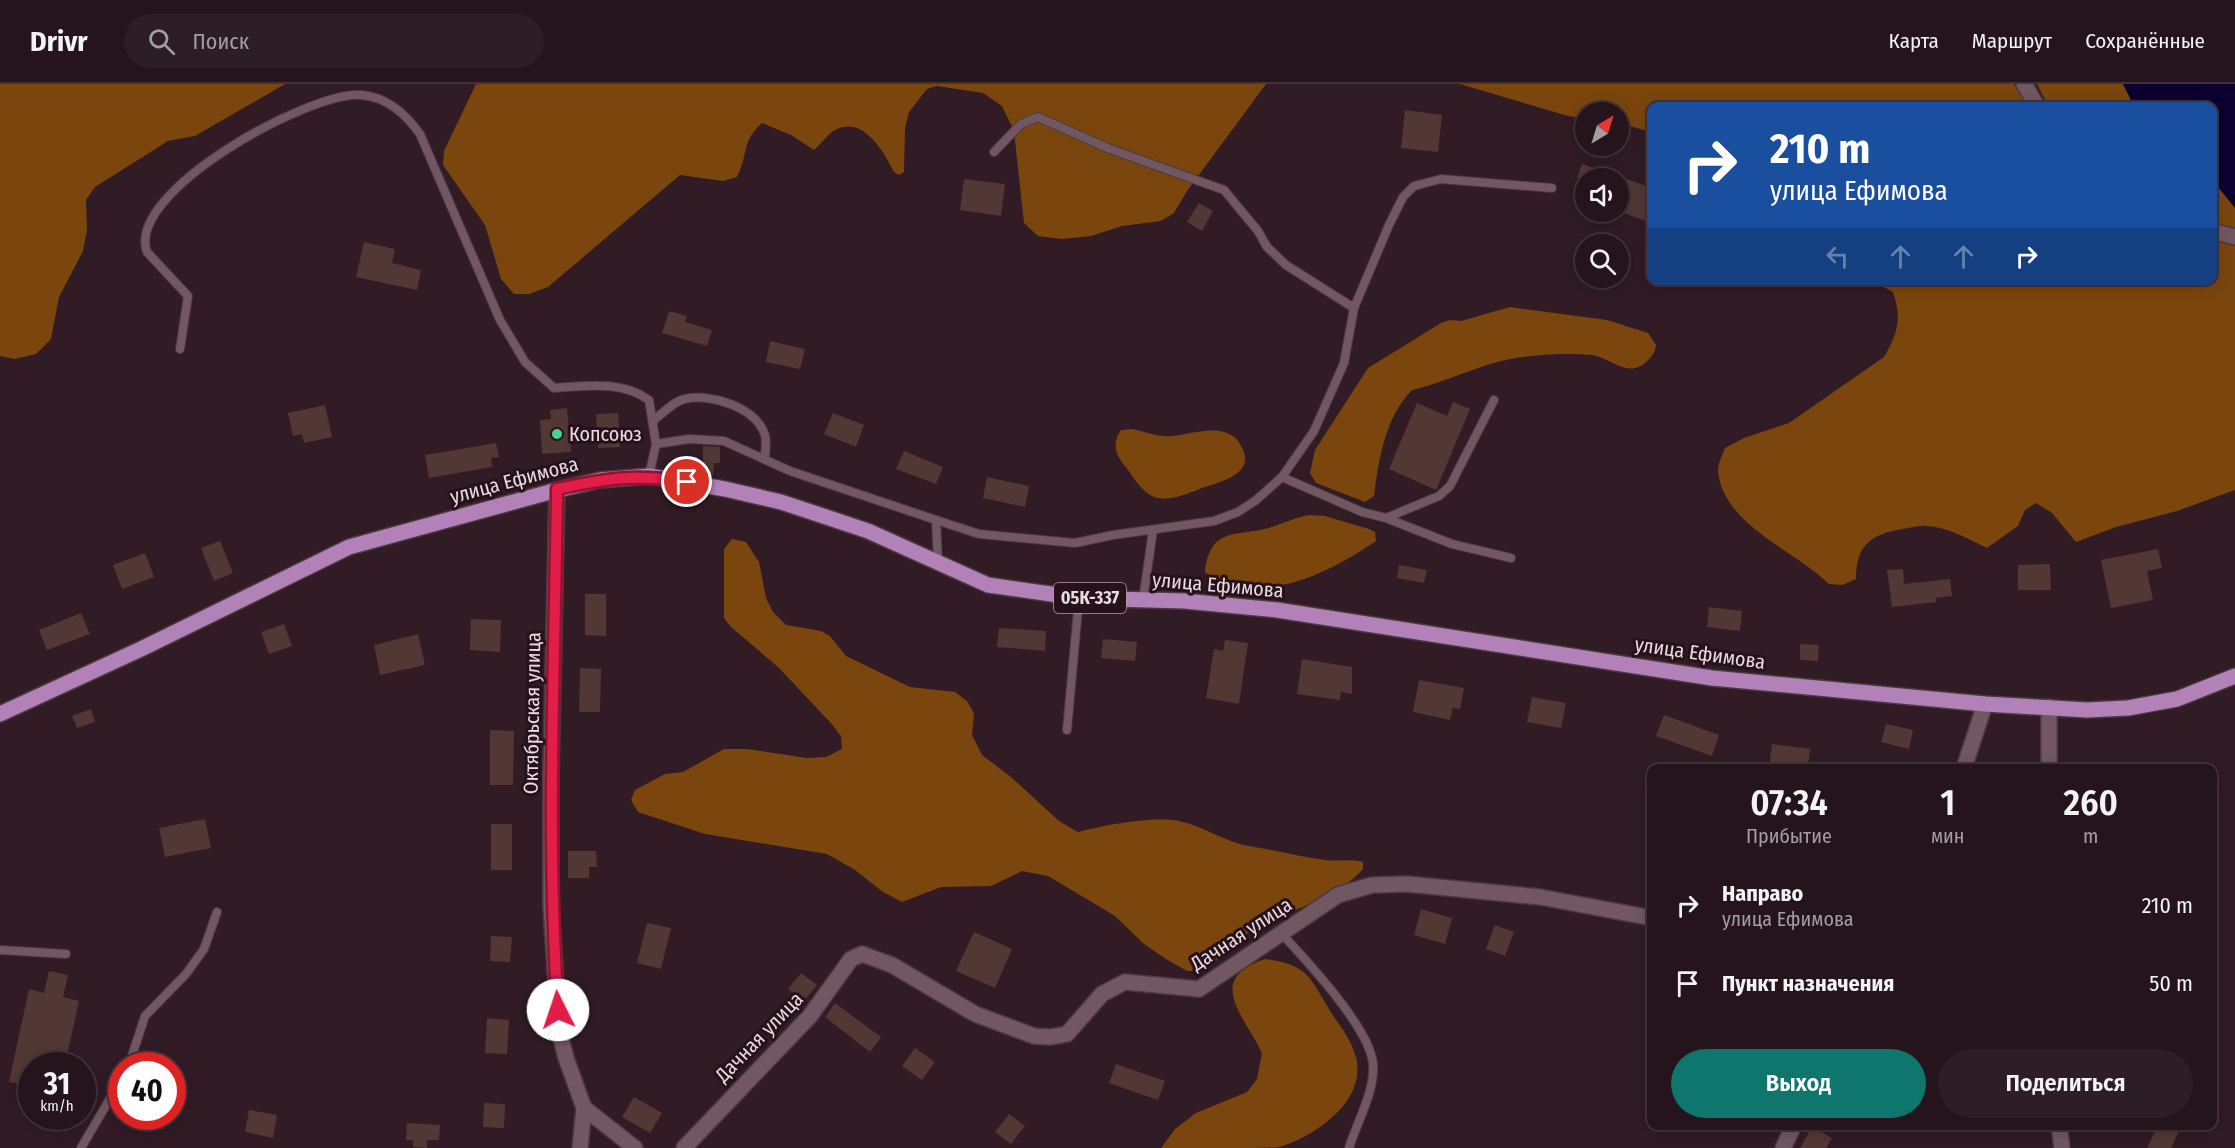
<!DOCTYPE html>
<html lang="ru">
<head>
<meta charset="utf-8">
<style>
	:root { --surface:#25141c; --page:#2d1d25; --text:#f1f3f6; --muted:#a39ea3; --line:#42333b; --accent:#0f766e }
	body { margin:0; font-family:"Fira Sans Condensed",sans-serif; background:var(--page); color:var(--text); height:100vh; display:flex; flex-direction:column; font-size:22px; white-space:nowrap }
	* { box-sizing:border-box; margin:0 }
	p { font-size:20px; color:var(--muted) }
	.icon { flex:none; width:33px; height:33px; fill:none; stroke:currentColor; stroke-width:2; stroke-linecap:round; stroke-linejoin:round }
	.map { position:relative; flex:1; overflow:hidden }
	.sheet { position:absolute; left:1647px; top:680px; width:570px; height:366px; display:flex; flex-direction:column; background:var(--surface); border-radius:12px; box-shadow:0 3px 15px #0003,0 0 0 2px var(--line) }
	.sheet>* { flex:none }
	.hud { position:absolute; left:1647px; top:18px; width:570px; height:183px; border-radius:12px; box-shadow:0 3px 15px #0003,0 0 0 2px var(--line); background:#1a4fa0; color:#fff; overflow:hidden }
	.needle { width:39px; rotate:38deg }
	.controls { position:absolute; left:1575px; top:18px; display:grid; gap:12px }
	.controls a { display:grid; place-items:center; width:54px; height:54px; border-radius:50%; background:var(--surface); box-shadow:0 3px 15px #0003,0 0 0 2px var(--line); font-size:30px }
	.speed { position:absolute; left:18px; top:968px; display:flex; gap:12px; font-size:30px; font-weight:700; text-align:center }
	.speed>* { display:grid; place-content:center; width:78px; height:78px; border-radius:50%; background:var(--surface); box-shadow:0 3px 15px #0003,0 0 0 2px var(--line); line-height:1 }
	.speed small { font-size:15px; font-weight:400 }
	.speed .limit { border:9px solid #d22; background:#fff; color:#111 }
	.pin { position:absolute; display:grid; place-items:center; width:51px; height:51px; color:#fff; margin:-26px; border:3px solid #fff; border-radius:50%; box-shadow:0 2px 6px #0007 }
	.me { position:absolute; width:66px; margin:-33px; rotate:356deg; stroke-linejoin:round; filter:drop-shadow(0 0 4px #0008) }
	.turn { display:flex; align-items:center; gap:21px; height:126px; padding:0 24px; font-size:27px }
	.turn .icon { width:78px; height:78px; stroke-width:2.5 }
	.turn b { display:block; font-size:42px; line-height:51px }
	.lanes { display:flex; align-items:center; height:57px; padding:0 24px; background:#0003; justify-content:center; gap:30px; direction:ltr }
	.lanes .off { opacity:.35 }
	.eta { display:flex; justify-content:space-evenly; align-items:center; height:102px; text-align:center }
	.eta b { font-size:36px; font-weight:600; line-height:42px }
	.cta { display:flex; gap:12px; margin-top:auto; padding:12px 24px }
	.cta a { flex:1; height:69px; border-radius:36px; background:var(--accent); color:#fff; font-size:24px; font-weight:600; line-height:69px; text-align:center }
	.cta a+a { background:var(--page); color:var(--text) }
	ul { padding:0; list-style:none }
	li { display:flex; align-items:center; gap:18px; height:78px; padding:0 24px }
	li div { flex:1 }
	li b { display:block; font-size:22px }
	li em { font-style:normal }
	header { display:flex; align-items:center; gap:36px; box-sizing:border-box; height:84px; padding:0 30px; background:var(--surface); border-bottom:2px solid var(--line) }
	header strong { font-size:28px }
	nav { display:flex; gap:33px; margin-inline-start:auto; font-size:21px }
	.search { width:420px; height:54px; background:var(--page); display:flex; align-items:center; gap:15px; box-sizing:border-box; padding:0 21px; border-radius:33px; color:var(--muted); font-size:22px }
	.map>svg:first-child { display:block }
	.forest { fill:#7a460e }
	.water { fill:#0b0030 }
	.building { fill:#513835 }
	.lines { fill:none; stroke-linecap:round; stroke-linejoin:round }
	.service-casing { stroke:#4a3941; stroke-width:10 }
	.minor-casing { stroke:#4a3941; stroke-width:18 }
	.tertiary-casing { stroke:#4a3941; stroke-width:18 }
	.primary-casing { stroke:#4a3941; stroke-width:18 }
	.service { stroke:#715762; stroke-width:8 }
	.minor { stroke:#715762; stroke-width:15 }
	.tertiary { stroke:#715762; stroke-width:15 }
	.primary { stroke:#b181b7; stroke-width:15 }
	.route-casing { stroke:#92132f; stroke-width:15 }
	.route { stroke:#e11d48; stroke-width:10 }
	.poi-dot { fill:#43d4a0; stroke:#27121b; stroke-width:2 }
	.labels { text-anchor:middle; stroke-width:6; stroke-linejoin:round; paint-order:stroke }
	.shield { fill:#27121b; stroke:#b09fa6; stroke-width:1.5 }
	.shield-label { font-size:18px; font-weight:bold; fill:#eadbe1 }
	.poi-label { font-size:20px; fill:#eadbe1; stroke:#27121b; text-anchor:start }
	.street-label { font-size:20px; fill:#eadbe1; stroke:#27121b }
</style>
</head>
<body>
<header>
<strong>Drivr</strong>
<div class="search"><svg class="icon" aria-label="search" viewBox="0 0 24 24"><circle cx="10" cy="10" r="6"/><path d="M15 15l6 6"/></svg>Поиск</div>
<nav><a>Карта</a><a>Маршрут</a><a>Сохранённые</a></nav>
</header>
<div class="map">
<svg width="2235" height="1064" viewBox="0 0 2235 1064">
	<rect width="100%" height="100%" fill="#311b25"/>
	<g class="forest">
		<polygon points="0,0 285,0 195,52 168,57 95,103 86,116 87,146 83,167 59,213 51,255 36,270 14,275 0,272"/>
		<path d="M476,0H1266L1187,107L1174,129L1161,137L1122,142L1091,152L1062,155L1038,152L1024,139L1014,47L1002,22L983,9L937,2L927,5L909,28L905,44L904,88L899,91L894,88C884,69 864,31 835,46C828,50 821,60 814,66L791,51L762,39C741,58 749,69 737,93L723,97L680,91L548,203L529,210H514L501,195L485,141L443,81L444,67Z"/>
		<polygon points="1460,0 2014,0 2027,22 1652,22 1651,48 1619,39 1618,28 1586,28 1585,35 1568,32"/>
		<polygon points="2037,0 2123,0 2134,22 2048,22"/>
		<polygon points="2212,96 2235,124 2235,145 2213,139"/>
		<path d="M2213,156L2235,162V406L2177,427L2116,443L2076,458L2052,429L2036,419L2025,426L2018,442L1987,464C1968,455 1948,443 1926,442C1919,441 1911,444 1903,445C1871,450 1856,461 1856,495L1842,501L1829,500C1795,466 1722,441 1718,386C1718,379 1723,370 1725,364L1744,354L1789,339L1884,273C1898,249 1902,235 1893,208L1873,197L2212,196Z"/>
		<path d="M1510,223L1607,236L1648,249L1656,261C1655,268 1652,273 1646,278C1628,295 1611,274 1592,271C1558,268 1519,271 1487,281C1462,289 1438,300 1412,306C1385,334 1379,374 1374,412L1365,418L1316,399L1310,389L1315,366L1368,284L1441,239L1450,236L1461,237Z"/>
		<path d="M1132,345C1142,347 1152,351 1163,352C1185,354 1214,338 1234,353C1238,355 1240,361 1242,364C1256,389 1221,398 1205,403C1191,408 1167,420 1152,412C1141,407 1133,392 1125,382C1115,370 1112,359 1121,346Z"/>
		<path d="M1309,431L1325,432L1369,445L1375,448L1376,457C1334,485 1282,514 1230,499C1221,496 1212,495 1205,488C1210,445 1232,452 1265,445C1280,441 1293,434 1309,431Z"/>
		<path d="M732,455L746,458L759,478L766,514L773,528L786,541L821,547L830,552L846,572L910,603L955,608L967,617L974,629L972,651L982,671L1011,693L1059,737L1078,748C1106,741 1151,732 1179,737C1203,742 1225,758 1249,762C1274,766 1300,773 1326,776C1339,778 1350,774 1363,778V785C1337,815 1289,825 1255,845C1236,856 1221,871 1206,887H1187L1166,875L1144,860L1115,832L1048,792L1022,787L991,802L941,803L902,818L883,808L855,786L827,770L705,750L638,728L631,716L635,706L665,690L683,688L724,665H747L807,674L826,673L842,665L841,652L830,638L778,583L731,543L724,534V465Z"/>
		<path d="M1265,875C1312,881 1310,896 1334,933C1343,946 1351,956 1356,973C1367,1017 1316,1051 1280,1063C1271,1064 1258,1064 1248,1064C1219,1064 1190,1064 1161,1064L1175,1045L1196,1029L1247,1008L1257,995L1262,969C1246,934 1203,895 1265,875Z"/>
	</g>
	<polygon class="water" points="2123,0 2235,0 2235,124 2213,96 2212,22 2134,22"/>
	<g class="building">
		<polygon points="1405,26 1442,31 1438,68 1401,64"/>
		<polygon points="1582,80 1618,92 1618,94 1577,94"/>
		<polygon points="1618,92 1652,104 1652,139 1618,127"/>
		<polygon points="964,95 1005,100 1001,132 960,126"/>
		<polygon points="1199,119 1213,127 1202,147 1187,138"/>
		<polygon points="364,158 395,165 392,179 421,186 417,206 356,193"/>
		<polygon points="669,227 687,232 685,238 712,246 707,262 662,249"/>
		<polygon points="770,257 805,265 800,285 766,278"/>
		<polygon points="1453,318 1470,325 1436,406 1389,385 1417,319 1447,332"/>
		<polygon points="325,321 332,353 304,359 302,350 293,352 288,329"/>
		<polygon points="567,324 571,368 542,370 540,336 551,335 550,326"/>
		<polygon points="618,329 620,363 598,364 596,330"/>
		<polygon points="833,329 864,341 856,363 824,350"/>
		<polygon points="496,359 499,373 491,374 492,383 429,394 425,371"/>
		<polygon points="703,362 720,363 720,379 714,379 713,392 703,391"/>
		<polygon points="904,367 943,383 936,400 896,385"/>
		<polygon points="987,393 1029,402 1025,423 983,414"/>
		<polygon points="220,457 233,489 214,497 201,464"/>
		<polygon points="2158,465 2162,484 2147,487 2153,516 2111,524 2101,476"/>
		<polygon points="145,469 154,493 122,505 113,481"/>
		<polygon points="2050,480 2051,506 2018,506 2018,481"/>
		<polygon points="1399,481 1427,486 1424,499 1397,494"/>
		<polygon points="1903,485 1904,500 1950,495 1952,512 1936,514 1936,518 1892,523 1887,486"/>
		<polygon points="585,510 606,510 606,552 585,551"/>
		<polygon points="1709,523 1742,527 1740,547 1707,543"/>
		<polygon points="81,529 90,550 47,566 39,546"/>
		<polygon points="471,535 501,536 500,568 470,566"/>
		<polygon points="284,540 292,562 269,570 261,548"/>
		<polygon points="999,544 1046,547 1045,567 997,563"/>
		<polygon points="418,550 425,581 380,591 374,561"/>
		<polygon points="1103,555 1137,558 1135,577 1101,574"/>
		<polygon points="1225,556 1248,559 1239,620 1206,614 1214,565 1223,567"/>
		<polygon points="1800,560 1819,561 1818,577 1800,576"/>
		<polygon points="1302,575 1352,583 1352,610 1341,608 1340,616 1297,610"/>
		<polygon points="580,584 601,585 600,628 579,628"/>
		<polygon points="1419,596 1464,604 1460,625 1453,624 1450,636 1413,628"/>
		<polygon points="1532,613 1566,619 1561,644 1527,638"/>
		<polygon points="91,625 95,638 77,644 72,632"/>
		<polygon points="1664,631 1719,651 1712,672 1656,652"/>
		<polygon points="1886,640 1913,646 1909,665 1881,658"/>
		<polygon points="490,646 514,647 513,701 490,701"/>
		<polygon points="1772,660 1810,665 1808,684 1769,684"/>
		<polygon points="205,735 211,764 165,773 159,744"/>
		<rect x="491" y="740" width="21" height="46"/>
		<polygon points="568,767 596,767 597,783 589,783 589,794 568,794"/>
		<polygon points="1421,825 1452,834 1445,860 1414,851"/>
		<polygon points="647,839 671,844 661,885 637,879"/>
		<polygon points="1495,841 1514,848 1505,872 1486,865"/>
		<polygon points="974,848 1012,865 995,904 956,887"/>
		<polygon points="491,852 512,853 510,878 490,877"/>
		<polygon points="49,887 68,891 63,913 79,917 65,981 32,981 32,1002 9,998 29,905 44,909"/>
		<polygon points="801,889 817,901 804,917 788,905"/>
		<polygon points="835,919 881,953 870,968 825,933"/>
		<polygon points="487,934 509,936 507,970 485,969"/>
		<polygon points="915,964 935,978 922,996 902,982"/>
		<polygon points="1116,980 1165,997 1158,1016 1109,999"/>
		<polygon points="634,1013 662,1029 650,1049 622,1033"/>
		<polygon points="484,1019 505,1020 504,1044 483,1043"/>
		<polygon points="249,1026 277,1031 273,1054 245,1048"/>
		<polygon points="1009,1030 1025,1042 1011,1060 995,1048"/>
		<polygon points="407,1039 440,1041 439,1056 427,1056 427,1064 413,1063 413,1056 406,1056"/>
		<polygon points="2158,1041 2182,1041 2171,1064 2147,1064"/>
		<polygon points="1812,1043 1832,1054 1826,1064 1800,1064"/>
	</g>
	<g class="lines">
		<g class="service-casing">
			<g id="service">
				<polyline points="994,68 1021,40 1038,33 1110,65 1224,106 1258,147 1267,163 1286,181 1354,224"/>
				<path d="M180,265L188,212L147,168C125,108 310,7 361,11C387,13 405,29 420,50L500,236L525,278L554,304C587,302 621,296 649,316L656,360L649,392"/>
				<path d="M654,336C663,329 674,317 685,315C710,309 756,323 765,351C767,358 765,367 765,374"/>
				<polyline points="656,360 689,355 724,357 790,387 936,436 938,478"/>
				<polyline points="1282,393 1362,428 1386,434 1439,412 1450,402 1494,316"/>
				<polyline points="1386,434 1452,460 1511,474"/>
				<polyline points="936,436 979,450 1075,459 1113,451 1214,437 1238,428 1255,417 1282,393 1314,347 1344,279 1354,224 1389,141 1403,113 1414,102 1441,95 1552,104"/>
				<polyline points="1143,516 1153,446"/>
				<polyline points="1067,646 1079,514"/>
				<path d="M1281,849C1306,876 1370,944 1373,980C1375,1008 1357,1038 1349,1064"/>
				<polyline points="0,866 66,870"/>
				<polyline points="129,981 145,932 186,890 204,865 217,828"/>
				<polyline points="81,1064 122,994"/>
			</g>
		</g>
		<g class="minor-casing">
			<g id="minor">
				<polyline points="2024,0 2037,22"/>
				<polyline points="2212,147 2235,153"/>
				<polyline points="2049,623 2049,684"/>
				<polyline points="1964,684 1985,620"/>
				<polyline points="584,1024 635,1064"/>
				<polyline points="2059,1041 2062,1064"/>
				<polyline points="684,1064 810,932 851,875 862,870 892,881 975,930 1034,952 1051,953 1067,950 1102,910 1125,898 1199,905 1338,811 1372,801 1407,800 1540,813 1652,834"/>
				<polyline points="1783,1064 1794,1041"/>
			</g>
		</g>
		<g class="tertiary-casing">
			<polyline id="tertiary" points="557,406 551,690 551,823 559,946 566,974 584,1024 580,1064"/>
		</g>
		<g class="primary-casing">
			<polyline id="primary" points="0,630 141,565 349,463 557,406 600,396 649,392 725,405 781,418 868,447 988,501 1079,514 1184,517 1277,526 1712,594 1985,620 2087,626 2128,624 2177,615 2235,592"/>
		</g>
		<use href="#service" class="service"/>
		<use href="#minor" class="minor"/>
		<use href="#tertiary" class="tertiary"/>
		<use href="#primary" class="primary"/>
	</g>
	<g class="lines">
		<g class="route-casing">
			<path id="route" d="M558,926C546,752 555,579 557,405C608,394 635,390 687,398"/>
		</g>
		<use href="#route" class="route"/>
	</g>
	<circle class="poi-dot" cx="557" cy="350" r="6"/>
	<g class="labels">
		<rect class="shield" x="1054" y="499" width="72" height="30" rx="4.5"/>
		<g class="shield-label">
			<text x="1090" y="520">05К-337</text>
		</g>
		<g class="poi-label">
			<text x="569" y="357">Копсоюз</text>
		</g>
		<g class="street-label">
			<text transform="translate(514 396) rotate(-15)" y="7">улица Ефимова</text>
			<text transform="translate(1218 501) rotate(5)" y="7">улица Ефимова</text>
			<text transform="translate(1700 569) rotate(8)" y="7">улица Ефимова</text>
			<text transform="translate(532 629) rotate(-89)" y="7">Октябрьская улица</text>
			<text transform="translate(1241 850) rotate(-33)" y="7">Дачная улица</text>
			<text transform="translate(759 953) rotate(-46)" y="7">Дачная улица</text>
		</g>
	</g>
</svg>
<div class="controls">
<a><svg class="needle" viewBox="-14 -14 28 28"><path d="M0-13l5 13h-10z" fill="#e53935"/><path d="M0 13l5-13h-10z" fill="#a39ea3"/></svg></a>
<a><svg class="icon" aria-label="sound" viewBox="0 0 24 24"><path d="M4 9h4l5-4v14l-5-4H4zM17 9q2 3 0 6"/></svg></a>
<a><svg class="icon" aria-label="search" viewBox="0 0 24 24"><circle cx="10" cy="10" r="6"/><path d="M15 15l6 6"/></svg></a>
</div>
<div class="speed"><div>31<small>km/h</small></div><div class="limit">40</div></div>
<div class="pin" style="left:687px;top:398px;background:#d93025"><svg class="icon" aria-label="arrive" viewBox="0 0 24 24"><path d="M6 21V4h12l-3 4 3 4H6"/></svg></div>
<svg class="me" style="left:558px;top:926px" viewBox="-20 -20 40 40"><circle r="19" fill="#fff"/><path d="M0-13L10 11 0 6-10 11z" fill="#e11d48"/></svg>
<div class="hud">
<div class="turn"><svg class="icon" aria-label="right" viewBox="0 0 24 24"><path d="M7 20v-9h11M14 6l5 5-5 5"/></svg><div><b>210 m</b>улица Ефимова</div></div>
<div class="lanes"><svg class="icon off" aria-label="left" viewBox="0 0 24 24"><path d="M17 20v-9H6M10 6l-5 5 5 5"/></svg><svg class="icon off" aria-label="ahead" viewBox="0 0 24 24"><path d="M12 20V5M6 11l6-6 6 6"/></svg><svg class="icon off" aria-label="ahead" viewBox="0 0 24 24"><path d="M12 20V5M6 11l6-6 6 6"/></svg><svg class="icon" aria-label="right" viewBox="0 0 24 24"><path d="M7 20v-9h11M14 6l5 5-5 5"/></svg></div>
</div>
<section class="sheet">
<div class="eta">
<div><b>07:34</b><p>Прибытие</p></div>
<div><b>1</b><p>мин</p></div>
<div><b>260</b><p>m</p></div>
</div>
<ul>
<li><svg class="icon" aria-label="right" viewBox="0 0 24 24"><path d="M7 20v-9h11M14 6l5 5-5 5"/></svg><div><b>Направо</b><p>улица Ефимова</p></div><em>210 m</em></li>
<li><svg class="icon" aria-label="arrive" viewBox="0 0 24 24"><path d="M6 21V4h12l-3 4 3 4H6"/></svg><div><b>Пункт назначения</b></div><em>50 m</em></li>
</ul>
<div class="cta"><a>Выход</a><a>Поделиться</a></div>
</section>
</div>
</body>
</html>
